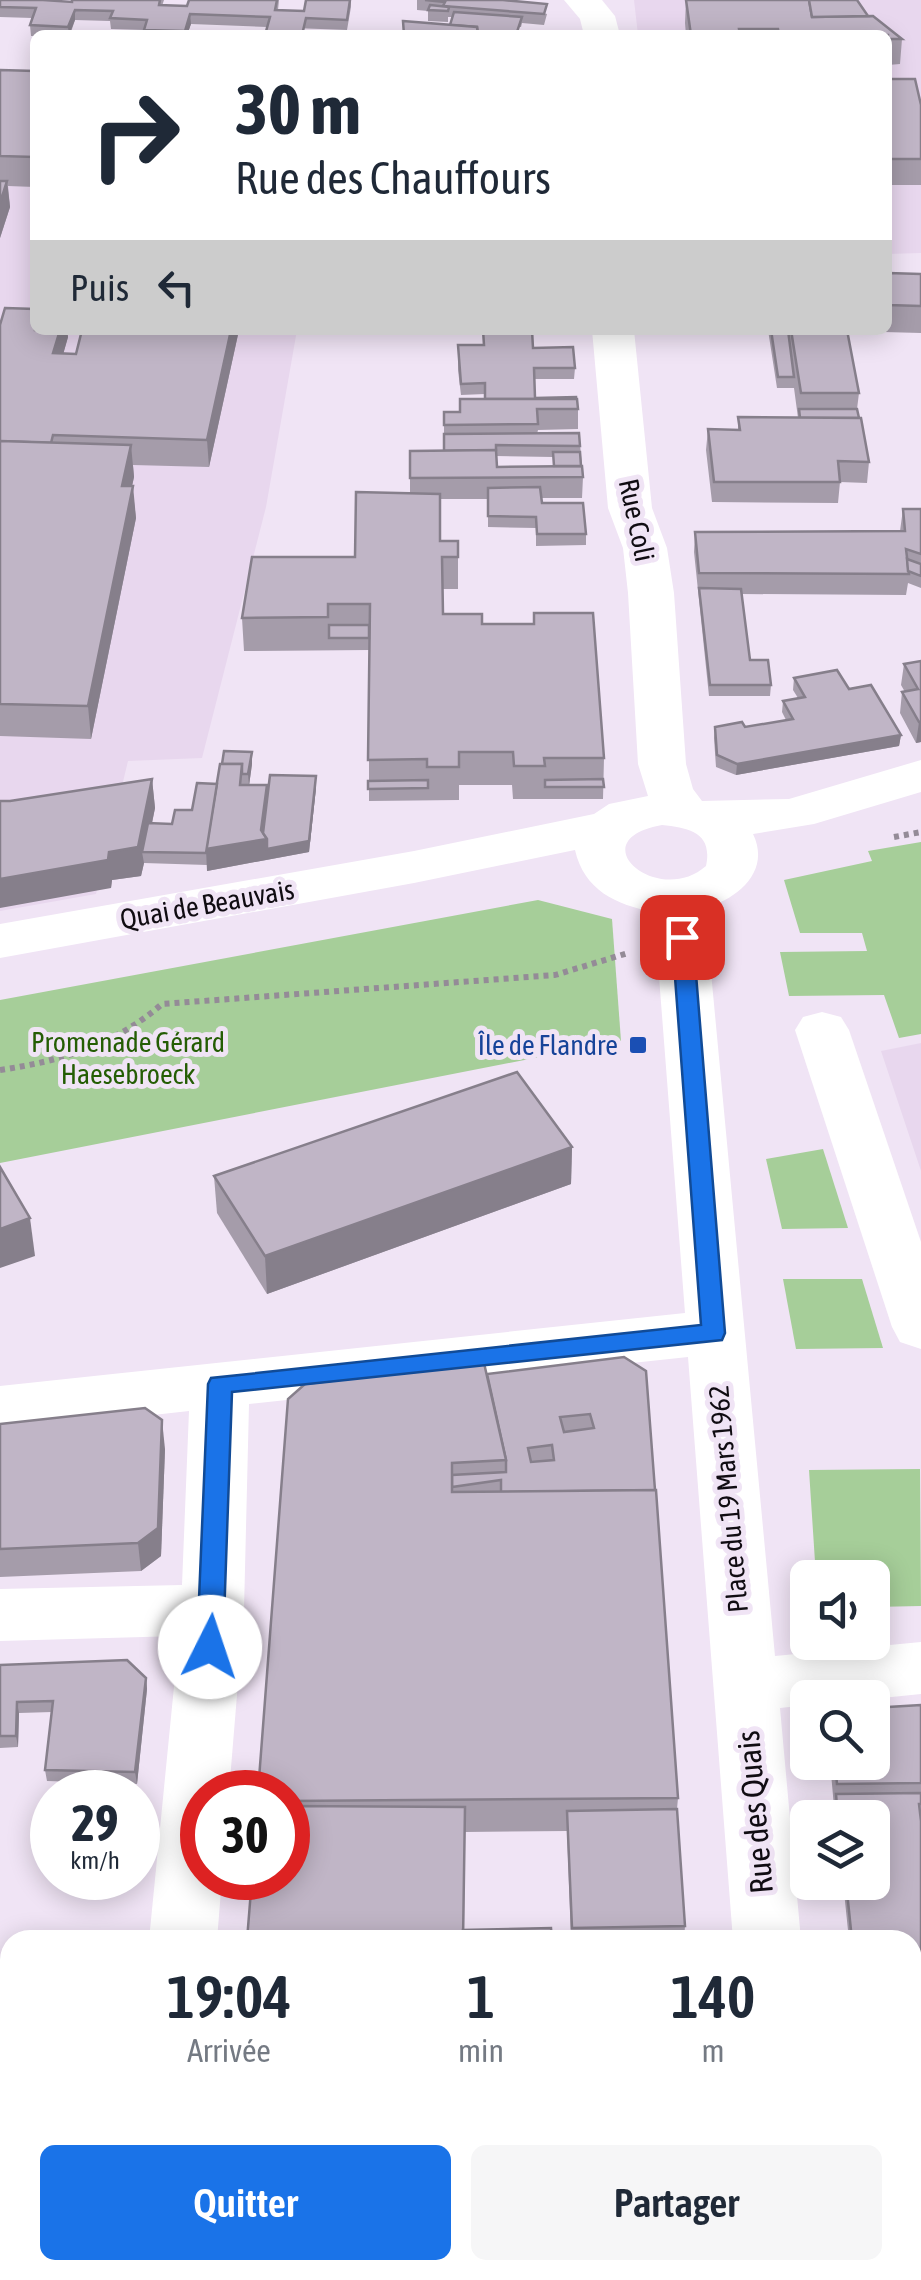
<!DOCTYPE html>
<html lang="fr">
<head>
<meta charset="utf-8">
<style>
	:root { --surface:#fff; --page:#f6f6f7; --text:#1f2937; --muted:#747a83; --accent:#1a73e8 }
	body { margin:0; font-family:"Asap Condensed",sans-serif; background:var(--page); color:var(--text); height:100vh; display:flex; flex-direction:column; font-size:38px; white-space:nowrap }
	* { box-sizing:border-box; margin:0 }
	p { font-size:32px; color:var(--muted) }
	.icon { flex:none; width:55px; height:55px; fill:none; stroke:currentColor; stroke-width:2; stroke-linecap:round; stroke-linejoin:round }
	.map { position:relative; flex:1; overflow:hidden }
	.sheet { position:absolute; left:0px; top:1930px; width:922px; height:350px; display:flex; flex-direction:column; background:var(--surface); border-radius:30px 30px 0 0; box-shadow:0 5px 25px #0003 }
	.sheet>* { flex:none }
	.top-card { position:absolute; left:30px; top:30px; width:862px; height:305px; border-radius:15px; box-shadow:0 5px 25px #0003; background:#fff; color:var(--text); overflow:hidden }
	.fabs { position:absolute; left:790px; top:1560px; display:grid; gap:20px }
	.fabs a { display:grid; place-items:center; width:100px; height:100px; border-radius:15px; background:var(--surface); box-shadow:0 5px 25px #0003; font-size:50px }
	.speed { position:absolute; left:30px; top:1770px; display:flex; gap:20px; font-size:50px; font-weight:700; text-align:center }
	.speed>* { display:grid; place-content:center; width:130px; height:130px; border-radius:50%; background:var(--surface); box-shadow:0 5px 25px #0003; line-height:1 }
	.speed small { font-size:25px; font-weight:400 }
	.speed .limit { border:15px solid #d22; background:#fff; color:#111 }
	.pin { position:absolute; display:grid; place-items:center; width:85px; height:85px; color:#fff; margin:-42px; border-radius:20px; box-shadow:0 5px 15px #0006 }
	.me { position:absolute; width:110px; margin:-55px; rotate:4deg; stroke-linejoin:round; filter:drop-shadow(0 0 8px #0008) }
	.turn { display:flex; align-items:center; gap:35px; height:210px; padding:0 40px; font-size:45px }
	.turn .icon { width:130px; height:130px; stroke-width:2.5 }
	.turn b { display:block; font-size:70px; line-height:85px }
	.then { display:flex; align-items:center; height:95px; padding:0 40px; background:#0003; gap:20px; font-size:38px }
	.eta { display:flex; justify-content:space-evenly; align-items:center; height:170px; text-align:center }
	.eta b { font-size:60px; font-weight:600; line-height:70px }
	.button { display:flex; gap:20px; margin-top:auto; padding:20px 40px }
	.button a { flex:1; height:115px; border-radius:15px; background:var(--accent); color:#fff; font-size:40px; font-weight:600; line-height:115px; text-align:center }
	.button a+a { background:var(--page); color:var(--text) }
	.map>svg:first-child { display:block }
	.built { fill:#e8d7ee }
	.green { fill:#a6ce99 }
	.lines { fill:none; stroke-linecap:round; stroke-linejoin:round }
	.path { stroke:#948b97; stroke-width:6; stroke-dasharray:5 5; stroke-linecap:butt }
	.minor { fill:#fff; fill-rule:evenodd }
	.wall { fill:#a59caa; fill-rule:evenodd }
	.shaded-wall { fill:#867f8b }
	.building { fill:#c0b5c6; stroke:#867f8b; stroke-width:2.5; fill-rule:evenodd }
	.route { fill:#1a73e8; stroke:#114b97; stroke-width:2.5 }
	.transit-dot { fill:#1a4fb4; stroke:#f0e4f5; stroke-width:4 }
	.labels { text-anchor:middle; stroke-width:10; stroke-linejoin:round; paint-order:stroke }
	.street-label { font-size:28px; fill:#100c12; stroke:#f0e4f5 }
	.park-label { font-size:28px; fill:#245d04; stroke:#f0e4f5 }
	.transit-label { font-size:28px; fill:#164399; stroke:#f0e4f5; text-anchor:end }
	.near-street-label { font-size:32px; fill:#100c12; stroke:#f0e4f5 }
</style>
</head>
<body>
<div class="map">
<svg width="921" height="2280" viewBox="0 0 921 2280">
	<rect width="100%" height="100%" fill="#f0e4f5"/>
	<g class="built">
		<polygon points="634,0 921,0 921,253 888,254 888,35 638,35"/>
		<polygon points="0,98 35,99 35,330 297,330 266,507 202,758 128,761 96,894 0,911"/>
		<polygon points="921,1043 921,1171 881,1051"/>
	</g>
	<g class="green">
		<polygon points="921,842 921,1034 899,1038 884,995 789,996 780,952 867,951 862,933 800,933 784,880 872,861 868,851"/>
		<polygon points="538,900 612,919 621,1041 0,1163 0,1000"/>
		<polygon points="823,1149 848,1228 782,1229 766,1159"/>
		<polygon points="783,1279 862,1279 883,1348 796,1349"/>
		<polygon points="920,1469 921,1606 873,1607 872,1578 816,1577 809,1470"/>
	</g>
	<g class="lines">
		<g class="path">
			<polyline points="894,837 921,832"/>
			<path d="M0,1070C61,1061 115,1045 162,1004L555,975L628,953"/>
		</g>
		<g class="minor">
			<polygon points="564,0 602,0 615,16 620,35 584,35 580,19"/>
			<path d="M592,330H634L652,508L667,548L674,593L686,764L693,789L702,801L789,799L921,760V792L814,824L753,834C771,871 738,899 705,908L775,1656L921,1642V1694L872,1699L808,1698V1705L780,1708L801,1940H733L688,1357L249,1404L244,1610L229,1792H202V1878H222L217,1940H149L179,1636L0,1641V1589L182,1585L189,1411L0,1432V1386L685,1313L654,912C616,905 584,890 575,850L414,883L0,958V924L414,851L594,814L609,804L648,796L638,764L628,593L623,548L608,508ZM662,825C690,828 713,833 706,866C658,908 578,840 662,825Z"/>
			<polygon points="822,1012 841,1017 849,1030 921,1242 921,1349 900,1342 892,1327 795,1030 803,1017"/>
			<polygon points="116,2270 190,2270 189,2280 115,2280"/>
			<polygon points="761,2270 835,2270 836,2280 762,2280"/>
		</g>
	</g>
	<g class="wall">
		<polygon points="0,0 47,0 47,1 72,2 72,0 164,0 162,6 187,6 189,0 279,0 278,10 304,11 351,0 351,7 347,30 191,24 187,35 144,35 144,30 111,29 110,21 75,20 70,35 35,36 31,36 30,25 32,18 0,17"/>
		<polygon points="417,0 503,0 547,14 544,25 522,23 521,27 450,25 452,17 448,17 448,22 428,21 428,11 417,10"/>
		<polygon points="686,0 868,16 902,39 900,64 888,65 888,35 686,35 685,23"/>
		<polygon points="0,70 35,71 35,187 8,186 10,207 0,238"/>
		<polygon points="888,79 921,105 921,185 888,185"/>
		<polygon points="888,273 921,274 921,333 847,331 859,393 857,409 869,462 867,483 840,482 838,503 712,502 706,450 708,429 738,430 738,417 798,418 794,388 777,388 768,330 888,330"/>
		<polygon points="0,325 35,330 67,330 68,337 63,354 76,354 239,330 209,467 133,465 134,477 132,486 136,518 91,739 0,736"/>
		<path d="M483,330H571H532L533,348L575,368L574,379H534L535,398L578,409V429L538,430L537,434L579,433L583,477L582,498H542V503L586,534V545L536,546V528L488,527V499H440V541H458V589H442L443,614L482,624L604,758L603,799H513L512,785H459V800L369,801V650L244,651L242,618L355,557L410,493V451H444V412H460L485,399V394L461,395L458,370V345H483ZM496,456L553,457V466L497,467Z"/>
		<polygon points="903,509 921,509 921,588 908,583 906,595 742,594 750,660 771,685 770,696 709,696 694,552 695,532 900,531"/>
		<polygon points="921,661 921,742 916,743 900,713 902,692 905,692 901,685 904,664"/>
		<polygon points="794,678 849,689 901,735 899,746 736,775 716,767 714,738 715,727 745,727 786,720 782,712 783,701 798,698 793,690"/>
		<polygon points="252,764 249,785 267,785 268,797 316,788 309,852 207,871 207,865 144,863 141,876 112,880 111,888 10,801 152,779 155,808 152,823 172,824 192,810 217,784"/>
		<polygon points="572,1147 571,1184 267,1294 217,1213 214,1176"/>
		<polygon points="624,1357 678,1798 677,1809 685,1926 684,1940 571,1940 567,1831 465,1832 464,1930 247,1940 288,1878 288,1792 487,1374"/>
		<polygon points="0,1424 165,1449 161,1556 141,1571 0,1577"/>
		<polygon points="0,1665 146,1678 147,1689 137,1784 47,1781 45,1770 52,1712 19,1713 18,1747 0,1748"/>
		<polygon points="921,1705 921,2280 887,2280 886,2270 912,2270 912,1940 849,1940 843,1882 872,1882 872,1818 835,1818 830,1762 872,1762"/>
	</g>
	<g class="shaded-wall">
		<polygon points="75,10 75,20 69,35 68,27"/>
		<polygon points="190,14 191,24 187,35 185,35"/>
		<polygon points="7,181 10,207 0,238 0,203"/>
		<polygon points="60,330 67,330 68,337 56,380 53,353"/>
		<polygon points="231,330 239,330 209,467 207,440"/>
		<polygon points="131,445 134,477 125,518 122,486"/>
		<polygon points="133,486 136,518 91,739 88,706"/>
		<polygon points="919,722 921,722 921,742 916,743"/>
		<polygon points="901,735 899,746 736,775 737,764"/>
		<polygon points="252,752 252,764 249,786 248,774"/>
		<polygon points="316,776 316,788 309,852 207,871 206,849 261,830 267,785 268,807"/>
		<polygon points="152,779 155,808 146,852 142,852 144,863 141,876 112,880 111,888 0,908 0,879 109,852"/>
		<polygon points="572,1147 571,1184 267,1294 265,1256"/>
		<polygon points="30,1218 35,1256 0,1268 0,1229"/>
		<polygon points="162,1420 165,1449 161,1556 141,1571 138,1543"/>
		<polygon points="146,1678 147,1689 137,1784 135,1772"/>
		<polygon points="17,1702 19,1713 18,1747 16,1736"/>
	</g>
	<g class="building">
		<polygon points="0,0 43,0 72,2 72,0 160,0 159,5 187,6 189,0 277,0 275,10 304,11 306,0 350,0 347,20 306,18 302,35 265,35 270,17 190,14 185,31 144,30 147,20 110,18 113,11 75,10 68,27 30,25 36,8 0,7"/>
		<polygon points="425,0 503,0 547,4 544,14 443,6 445,2"/>
		<polygon points="686,0 809,0 812,17 873,16 902,39 888,39 888,35 779,35 778,29 739,29 740,35 691,35"/>
		<polygon points="809,0 857,0 868,16 812,17"/>
		<polygon points="430,5 449,7 448,11 428,10"/>
		<polygon points="454,12 522,17 516,35 478,35 477,27 450,25"/>
		<polygon points="403,21 477,27 478,35 404,35"/>
		<polygon points="0,70 35,71 35,157 0,156"/>
		<polygon points="888,79 915,79 921,105 921,159 888,159"/>
		<polygon points="0,181 7,181 0,203"/>
		<polygon points="888,273 921,274 921,306 888,305"/>
		<polygon points="5,308 35,309 35,330 60,330 53,353 76,354 82,330 231,330 207,440 53,435 51,443 0,441 0,325"/>
		<polygon points="483,330 532,330 533,348 573,347 575,368 534,368 535,398 576,397 576,399 485,399 485,383 461,384 458,345 484,345"/>
		<polygon points="771,330 788,330 794,377 778,377"/>
		<polygon points="791,330 847,330 859,393 801,393"/>
		<polygon points="460,399 577,399 578,409 537,409 538,424 444,425 444,412 460,412"/>
		<polygon points="799,409 857,409 859,418 800,418"/>
		<polygon points="738,417 861,418 869,462 838,461 840,482 714,482 708,429 740,430"/>
		<polygon points="579,433 580,446 496,445 496,450 444,451 444,434"/>
		<polygon points="0,441 131,445 122,486 133,486 88,706 0,704"/>
		<polygon points="496,450 497,467 582,466 583,477 410,478 410,451"/>
		<polygon points="553,452 580,452 581,466 554,466"/>
		<polygon points="540,487 542,503 583,503 586,534 537,534 536,517 488,516 488,488"/>
		<polygon points="356,492 440,494 440,541 458,541 458,557 442,557 443,614 482,614 482,624 534,624 534,613 593,613 604,758 544,758 545,766 514,766 513,752 459,752 459,767 427,767 427,759 368,760 370,604 328,604 328,617 242,618 252,557 355,557"/>
		<polygon points="903,509 921,509 921,554 906,549 909,574 699,573 695,532 905,531"/>
		<polygon points="907,559 921,564 921,576 908,571"/>
		<polygon points="699,588 741,589 750,660 768,660 771,685 710,685"/>
		<rect x="329" y="625" width="40" height="13"/>
		<polygon points="921,661 921,722 919,722 902,692 918,689 904,664"/>
		<polygon points="837,670 849,689 871,685 901,735 737,764 717,755 715,727 742,722 745,727 793,719 783,701 805,697 794,678"/>
		<polygon points="224,751 252,752 248,774 242,774 242,764 222,764"/>
		<polygon points="220,764 242,764 240,785 267,785 261,830 267,839 206,849"/>
		<polygon points="270,775 316,776 309,841 267,849 267,839 263,833"/>
		<polygon points="152,779 138,847 109,852 108,860 0,879 0,801 10,801"/>
		<polygon points="603,779 604,787 545,787 545,780"/>
		<polygon points="428,780 428,788 368,789 368,781"/>
		<polygon points="197,783 217,784 206,853 142,852 148,823 172,824 175,810 192,810"/>
		<polygon points="517,1072 572,1147 265,1256 214,1176"/>
		<polygon points="0,1167 30,1218 0,1229"/>
		<path d="M624,1357L646,1371L655,1490L501,1492V1480L452,1487V1475L506,1472V1460L487,1374ZM590,1414L594,1428L564,1432L560,1417ZM552,1445L554,1460L531,1462L528,1448Z"/>
		<polygon points="484,1363 506,1460 452,1463 452,1492 656,1490 678,1798 288,1801 288,1792 258,1792 288,1399 305,1384"/>
		<polygon points="145,1408 162,1420 158,1528 138,1543 0,1549 0,1424"/>
		<polygon points="127,1660 146,1678 135,1772 45,1770 53,1701 17,1702 16,1736 0,1736 0,1665"/>
		<polygon points="921,1705 921,1783 837,1784 835,1762 872,1762 872,1708"/>
		<polygon points="921,1793 921,1804 919,1804 921,1821 921,2053 912,2054 912,1940 852,1940 846,1882 872,1882 872,1818 838,1818 836,1794"/>
		<polygon points="288,1806 465,1807 463,1940 247,1940 252,1878 288,1878"/>
		<polygon points="677,1809 685,1926 572,1928 567,1811"/>
		<polygon points="551,1928 552,1940 463,1940 463,1930"/>
		<polygon points="921,2053 921,2280 893,2280 892,2270 912,2270 912,2054"/>
		<polygon points="224,2270 293,2270 292,2280 223,2280"/>
		<polygon points="395,2270 460,2270 460,2280 394,2280"/>
		<polygon points="472,2270 711,2270 712,2280 472,2280"/>
	</g>
	<polygon class="route" points="682,930 693,937 725,1333 722,1340 232,1392 223,1647 219,1655 210,1658 201,1655 197,1647 208,1384 211,1378 701,1325 672,937"/>
	<rect class="transit-dot" x="628" y="1035" width="20" height="20" rx="5"/>
	<g class="labels">
		<g class="street-label">
			<text transform="translate(637 520) rotate(78)" y="10">Rue Coli</text>
			<text transform="translate(207 904) rotate(-10)" y="10">Quai de Beauvais</text>
			<text transform="translate(728 1499) rotate(-95)" y="10">Place du 19 Mars 1962</text>
		</g>
		<g class="park-label">
			<text x="128" y="1052">Promenade Gérard<tspan x="128" dy="32">Haesebroeck</tspan></text>
		</g>
		<g class="transit-label">
			<text x="618" y="1055">Île de Flandre</text>
		</g>
		<g class="near-street-label">
			<text transform="translate(755 1812) rotate(-95)" y="11">Rue des Quais</text>
		</g>
	</g>
</svg>
<div class="fabs">
<a><svg class="icon" aria-label="sound" viewBox="0 0 24 24"><path d="M4 9h4l5-4v14l-5-4H4zM17 9q2 3 0 6"/></svg></a>
<a><svg class="icon" aria-label="search" viewBox="0 0 24 24"><circle cx="10" cy="10" r="6"/><path d="M15 15l6 6"/></svg></a>
<a><svg class="icon" aria-label="layers" viewBox="0 0 24 24"><path d="M12 4l9 5-9 5-9-5zM3 14l9 5 9-5"/></svg></a>
</div>
<div class="speed"><div>29<small>km/h</small></div><div class="limit">30</div></div>
<div class="pin" style="left:682px;top:937px;background:#d93025"><svg class="icon" aria-label="arrive" viewBox="0 0 24 24"><path d="M6 21V4h12l-3 4 3 4H6"/></svg></div>
<svg class="me" style="left:210px;top:1647px" viewBox="-20 -20 40 40"><circle r="19" fill="#fff"/><path d="M0-13L10 11 0 6-10 11z" fill="#1a73e8"/></svg>
<div class="top-card">
<div class="turn"><svg class="icon" aria-label="right" viewBox="0 0 24 24"><path d="M7 20v-9h11M14 6l5 5-5 5"/></svg><div><b>30 m</b>Rue des Chauffours</div></div>
<div class="then">Puis<svg class="icon" aria-label="left" viewBox="0 0 24 24"><path d="M17 20v-9H6M10 6l-5 5 5 5"/></svg></div>
</div>
<section class="sheet">
<div class="eta">
<div><b>19:04</b><p>Arrivée</p></div>
<div><b>1</b><p>min</p></div>
<div><b>140</b><p>m</p></div>
</div>
<div class="button"><a>Quitter</a><a>Partager</a></div>
</section>
</div>
</body>
</html>
